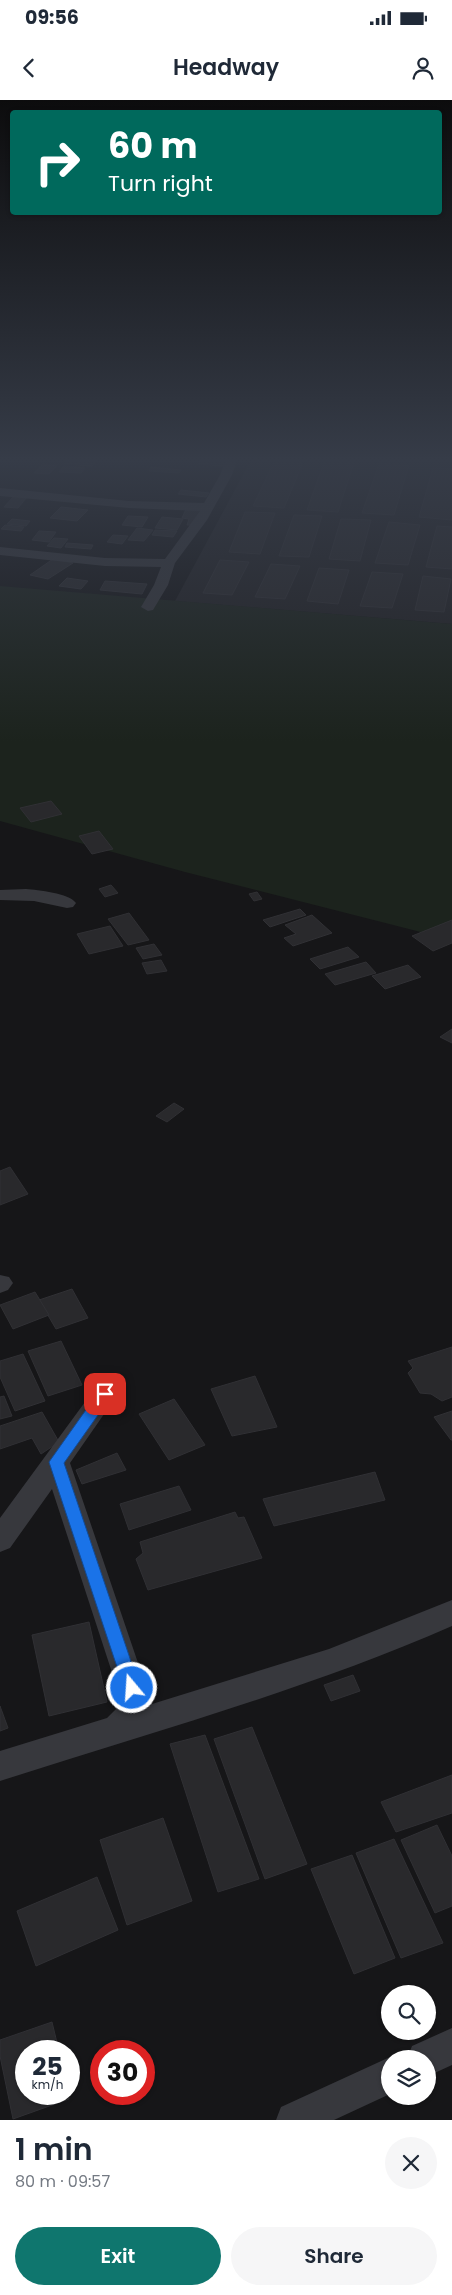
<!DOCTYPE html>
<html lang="en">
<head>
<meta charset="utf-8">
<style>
	:root { --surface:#fff; --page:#f6f6f7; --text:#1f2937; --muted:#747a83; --accent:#0f766e }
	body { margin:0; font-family:Poppins,sans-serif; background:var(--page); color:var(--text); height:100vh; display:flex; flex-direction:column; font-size:19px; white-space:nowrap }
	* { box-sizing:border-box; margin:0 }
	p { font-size:16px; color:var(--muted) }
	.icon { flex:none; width:28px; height:28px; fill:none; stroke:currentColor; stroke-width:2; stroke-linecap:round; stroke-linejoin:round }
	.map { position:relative; height:2020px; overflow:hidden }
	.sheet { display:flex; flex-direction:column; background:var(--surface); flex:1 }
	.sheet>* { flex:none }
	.hud { position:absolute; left:10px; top:10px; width:432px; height:105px; border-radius:5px; box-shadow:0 1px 4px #0004; background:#00695c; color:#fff; overflow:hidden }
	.fabs { position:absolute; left:381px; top:1885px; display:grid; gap:10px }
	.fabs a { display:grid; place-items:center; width:55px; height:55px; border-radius:50%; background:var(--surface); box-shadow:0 1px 4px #0004; font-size:25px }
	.speed { position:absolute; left:15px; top:1940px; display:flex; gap:10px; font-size:25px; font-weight:700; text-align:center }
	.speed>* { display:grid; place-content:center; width:65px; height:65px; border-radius:50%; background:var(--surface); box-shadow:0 1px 4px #0004; line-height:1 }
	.speed small { font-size:12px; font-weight:400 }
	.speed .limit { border:8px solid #d22; background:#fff; color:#111 }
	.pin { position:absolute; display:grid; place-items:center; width:42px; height:42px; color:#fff; margin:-21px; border-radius:10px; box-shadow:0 2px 8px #0006 }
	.me { position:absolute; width:55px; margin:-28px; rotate:342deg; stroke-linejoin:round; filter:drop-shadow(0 0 4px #0008) }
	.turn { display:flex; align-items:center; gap:18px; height:105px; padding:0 15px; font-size:22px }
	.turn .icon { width:65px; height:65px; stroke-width:2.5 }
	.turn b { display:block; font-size:35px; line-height:42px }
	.round { display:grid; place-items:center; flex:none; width:52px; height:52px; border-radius:26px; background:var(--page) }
	.overview { display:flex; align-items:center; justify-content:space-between; height:85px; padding:0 15px }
	h1 { font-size:30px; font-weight:600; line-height:38px }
	.cta { display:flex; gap:10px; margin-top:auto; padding:10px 15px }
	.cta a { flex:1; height:58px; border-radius:30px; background:var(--accent); color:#fff; font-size:20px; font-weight:600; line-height:58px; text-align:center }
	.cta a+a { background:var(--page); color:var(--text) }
	.status { display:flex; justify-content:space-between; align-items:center; height:35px; padding:0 25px; background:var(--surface); direction:ltr }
	.status svg { height:14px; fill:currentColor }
	header { display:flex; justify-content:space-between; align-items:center; height:65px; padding:0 15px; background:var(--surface); font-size:22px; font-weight:600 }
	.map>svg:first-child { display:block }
	.built { fill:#222225 }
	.green { fill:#1c231d }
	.building { fill:#29292c; stroke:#303034 }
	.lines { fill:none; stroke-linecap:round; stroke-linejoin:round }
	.minor { fill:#37383d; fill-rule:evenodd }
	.route { fill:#1a73e8; stroke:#114b97 }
</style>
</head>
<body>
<div class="status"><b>09:56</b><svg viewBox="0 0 49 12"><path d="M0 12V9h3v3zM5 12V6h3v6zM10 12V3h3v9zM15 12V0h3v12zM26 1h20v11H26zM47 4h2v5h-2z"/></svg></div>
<header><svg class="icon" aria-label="back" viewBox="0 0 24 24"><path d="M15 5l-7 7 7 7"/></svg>Headway<svg class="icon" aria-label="person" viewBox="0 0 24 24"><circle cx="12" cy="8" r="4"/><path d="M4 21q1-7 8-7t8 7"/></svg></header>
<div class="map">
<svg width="452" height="2020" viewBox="0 0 452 2020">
	<rect width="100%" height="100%" fill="#161618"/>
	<polygon class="built" points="251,360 452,360 452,524 175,501"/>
	<polygon class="green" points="0,486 452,524 452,840 185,772 0,721"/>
	<g class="building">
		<polygon points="67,360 96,360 92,366 64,364"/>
		<polygon points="201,360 227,360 223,366 198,364"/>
		<polygon points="275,360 304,360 284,408 253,406"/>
		<polygon points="325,360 354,362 338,412 307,410"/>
		<polygon points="43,364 57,366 49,374 34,373"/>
		<polygon points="379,364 409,365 394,415 362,413"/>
		<polygon points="64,366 85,368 81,373 59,372"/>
		<polygon points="151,367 181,370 179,373 149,371"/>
		<polygon points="433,368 452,369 452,420 419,417"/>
		<polygon points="181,390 209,393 206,397 178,394"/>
		<polygon points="14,396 27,397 18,408 4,407"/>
		<polygon points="61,407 88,410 77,421 50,418"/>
		<polygon points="186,409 202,410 196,425 187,425 189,419 182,418"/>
		<polygon points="245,412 275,413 260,454 229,452"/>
		<polygon points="294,415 322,416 309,457 279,456"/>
		<polygon points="128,416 148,417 142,427 122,425"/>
		<polygon points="162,417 183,419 177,430 155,428"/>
		<polygon points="12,419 30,421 26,426 7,424"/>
		<polygon points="341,419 371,420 360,461 329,459"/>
		<polygon points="389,422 420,425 408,465 375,463"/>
		<polygon points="5,425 24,427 21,431 1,429"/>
		<polygon points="437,426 452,427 452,469 426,467"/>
		<polygon points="137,428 153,430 144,441 128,440"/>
		<polygon points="155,430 177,431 173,437 152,435"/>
		<polygon points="39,431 56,432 49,442 32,440"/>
		<polygon points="113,435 128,436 122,444 107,442"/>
		<polygon points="54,438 68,439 61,448 47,446"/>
		<polygon points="67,443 93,445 91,449 65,447"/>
		<polygon points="53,459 73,463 48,479 30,475"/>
		<polygon points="220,460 249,462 232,495 203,493"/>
		<polygon points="271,464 300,466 285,499 255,497"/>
		<polygon points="319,468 349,470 338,504 307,501"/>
		<polygon points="372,472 403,474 392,508 360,506"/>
		<polygon points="423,476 451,479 444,512 415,510"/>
		<polygon points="67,478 88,481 81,489 59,486"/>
		<polygon points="105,481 147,484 142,494 100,490"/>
		<polygon points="51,701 62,714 31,722 20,708"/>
		<polygon points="99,731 113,749 92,754 79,736"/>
		<polygon points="111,785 118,793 105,797 99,789"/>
		<polygon points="257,792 262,799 254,801 249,794"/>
		<polygon points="300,809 306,815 270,827 263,820"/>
		<polygon points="129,813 149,840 128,845 108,819"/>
		<polygon points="312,815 332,833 293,846 284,838 296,834 285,825"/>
		<polygon points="452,820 452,843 433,851 412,836"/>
		<polygon points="110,826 123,846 89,854 77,834"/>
		<polygon points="154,844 162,855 143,859 136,848"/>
		<polygon points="348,847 359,857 320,869 310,859"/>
		<polygon points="161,860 167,871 147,874 142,863"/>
		<polygon points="366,862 376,873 335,885 325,874"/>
		<polygon points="408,865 421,877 385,889 372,876"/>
		<polygon points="452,929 452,943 440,937"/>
		<polygon points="174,1003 184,1009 167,1022 156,1016"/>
		<polygon points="10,1067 28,1094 0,1105 0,1071"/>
		<polygon points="72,1189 88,1218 56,1229 39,1200"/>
		<polygon points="35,1192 49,1215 13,1229 0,1205"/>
		<polygon points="61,1241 82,1285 48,1296 28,1251"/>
		<polygon points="452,1247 452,1297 442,1301 431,1294 420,1293 408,1273 413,1268 408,1261"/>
		<polygon points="23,1254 45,1301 15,1311 0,1277 0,1261"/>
		<polygon points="255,1276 277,1327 232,1336 211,1289"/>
		<polygon points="4,1296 12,1316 0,1319 0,1297"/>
		<polygon points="174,1299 205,1345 169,1360 139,1314"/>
		<polygon points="452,1311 452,1340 451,1340 434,1317"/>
		<polygon points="42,1312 59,1342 41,1354 32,1338 0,1349 0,1326"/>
		<polygon points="117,1353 126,1370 82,1384 76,1370"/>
		<polygon points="375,1372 385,1400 274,1426 263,1399"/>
		<polygon points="179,1386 191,1410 129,1430 120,1404"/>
		<polygon points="235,1412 238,1418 244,1417 262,1458 148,1490 136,1459 143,1453 140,1442"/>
		<polygon points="89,1522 107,1602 49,1616 32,1535"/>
		<polygon points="353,1575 360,1591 331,1601 324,1585"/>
		<polygon points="0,1606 8,1628 0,1631"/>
		<polygon points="252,1627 307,1764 265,1779 214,1639"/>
		<polygon points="205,1635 259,1779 218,1792 170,1644"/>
		<polygon points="452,1675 452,1713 396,1732 381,1702"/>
		<polygon points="163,1718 192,1801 127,1825 100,1740"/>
		<polygon points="437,1725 452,1756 452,1806 435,1813 401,1740"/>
		<polygon points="394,1739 443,1843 401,1858 356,1753"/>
		<polygon points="352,1755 395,1858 354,1874 311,1769"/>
		<polygon points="97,1777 118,1830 36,1866 17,1811"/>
		<polygon points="52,1922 59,1951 26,1951 26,1994 68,1994 69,1999 13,2019 0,1956 0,1940"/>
	</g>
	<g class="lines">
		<g class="minor">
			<polygon points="226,360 237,360 232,375 207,420 175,463 168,485 153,510 148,511 141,507 154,485 161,467 105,466 0,455 0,447 105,458 165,459 200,411 129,408 0,396 0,388 129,401 204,403 220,375"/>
			<path d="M26,789C38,790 69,793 76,803L73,807L67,808L34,801L0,800V790Z"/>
			<polygon points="0,1175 9,1177 13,1183 8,1190 0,1193"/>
			<path d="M105,1284L114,1287L118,1294L70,1363L152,1604L329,1549L452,1500V1526C306,1590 152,1632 0,1681V1651L107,1618L122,1603L52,1389L10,1448L0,1452V1418L96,1287Z"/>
			<polygon points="452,1928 452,1965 428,1976 428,1959 407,1959 412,1946"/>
			<polygon points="390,1957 394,1959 390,1959 390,1994 334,2020 276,2020 281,2007"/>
		</g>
	</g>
	<linearGradient id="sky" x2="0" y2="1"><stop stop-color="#0c0c0d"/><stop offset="0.56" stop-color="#363c48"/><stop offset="1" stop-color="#363c48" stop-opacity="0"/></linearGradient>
	<rect width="452" height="642" fill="url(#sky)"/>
	<polygon class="route" points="105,1289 110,1290 112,1294 110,1298 64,1363 140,1588 137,1593 132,1595 126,1593 124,1588 49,1362 100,1290"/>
</svg>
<div class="fabs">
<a><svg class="icon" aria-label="search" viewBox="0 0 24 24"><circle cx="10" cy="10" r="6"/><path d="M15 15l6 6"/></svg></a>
<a><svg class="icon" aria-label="layers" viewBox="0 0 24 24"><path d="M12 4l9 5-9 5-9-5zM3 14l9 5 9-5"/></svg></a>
</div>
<div class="speed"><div>25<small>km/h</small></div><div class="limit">30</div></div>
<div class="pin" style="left:105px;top:1294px;background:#d93025"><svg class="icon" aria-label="arrive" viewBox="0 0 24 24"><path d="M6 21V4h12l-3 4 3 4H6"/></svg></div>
<svg class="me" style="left:132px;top:1588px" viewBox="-20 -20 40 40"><circle r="17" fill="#1a73e8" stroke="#fff" stroke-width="3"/><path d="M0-11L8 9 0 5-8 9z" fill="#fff"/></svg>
<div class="hud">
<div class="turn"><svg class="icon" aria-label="right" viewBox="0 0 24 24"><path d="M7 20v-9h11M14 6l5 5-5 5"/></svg><div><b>60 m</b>Turn right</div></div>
</div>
</div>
<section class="sheet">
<div class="overview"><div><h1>1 min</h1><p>80 m · 09:57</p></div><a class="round"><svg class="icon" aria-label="close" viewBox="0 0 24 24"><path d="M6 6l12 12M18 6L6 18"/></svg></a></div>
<div class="cta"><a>Exit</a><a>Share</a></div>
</section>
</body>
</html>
